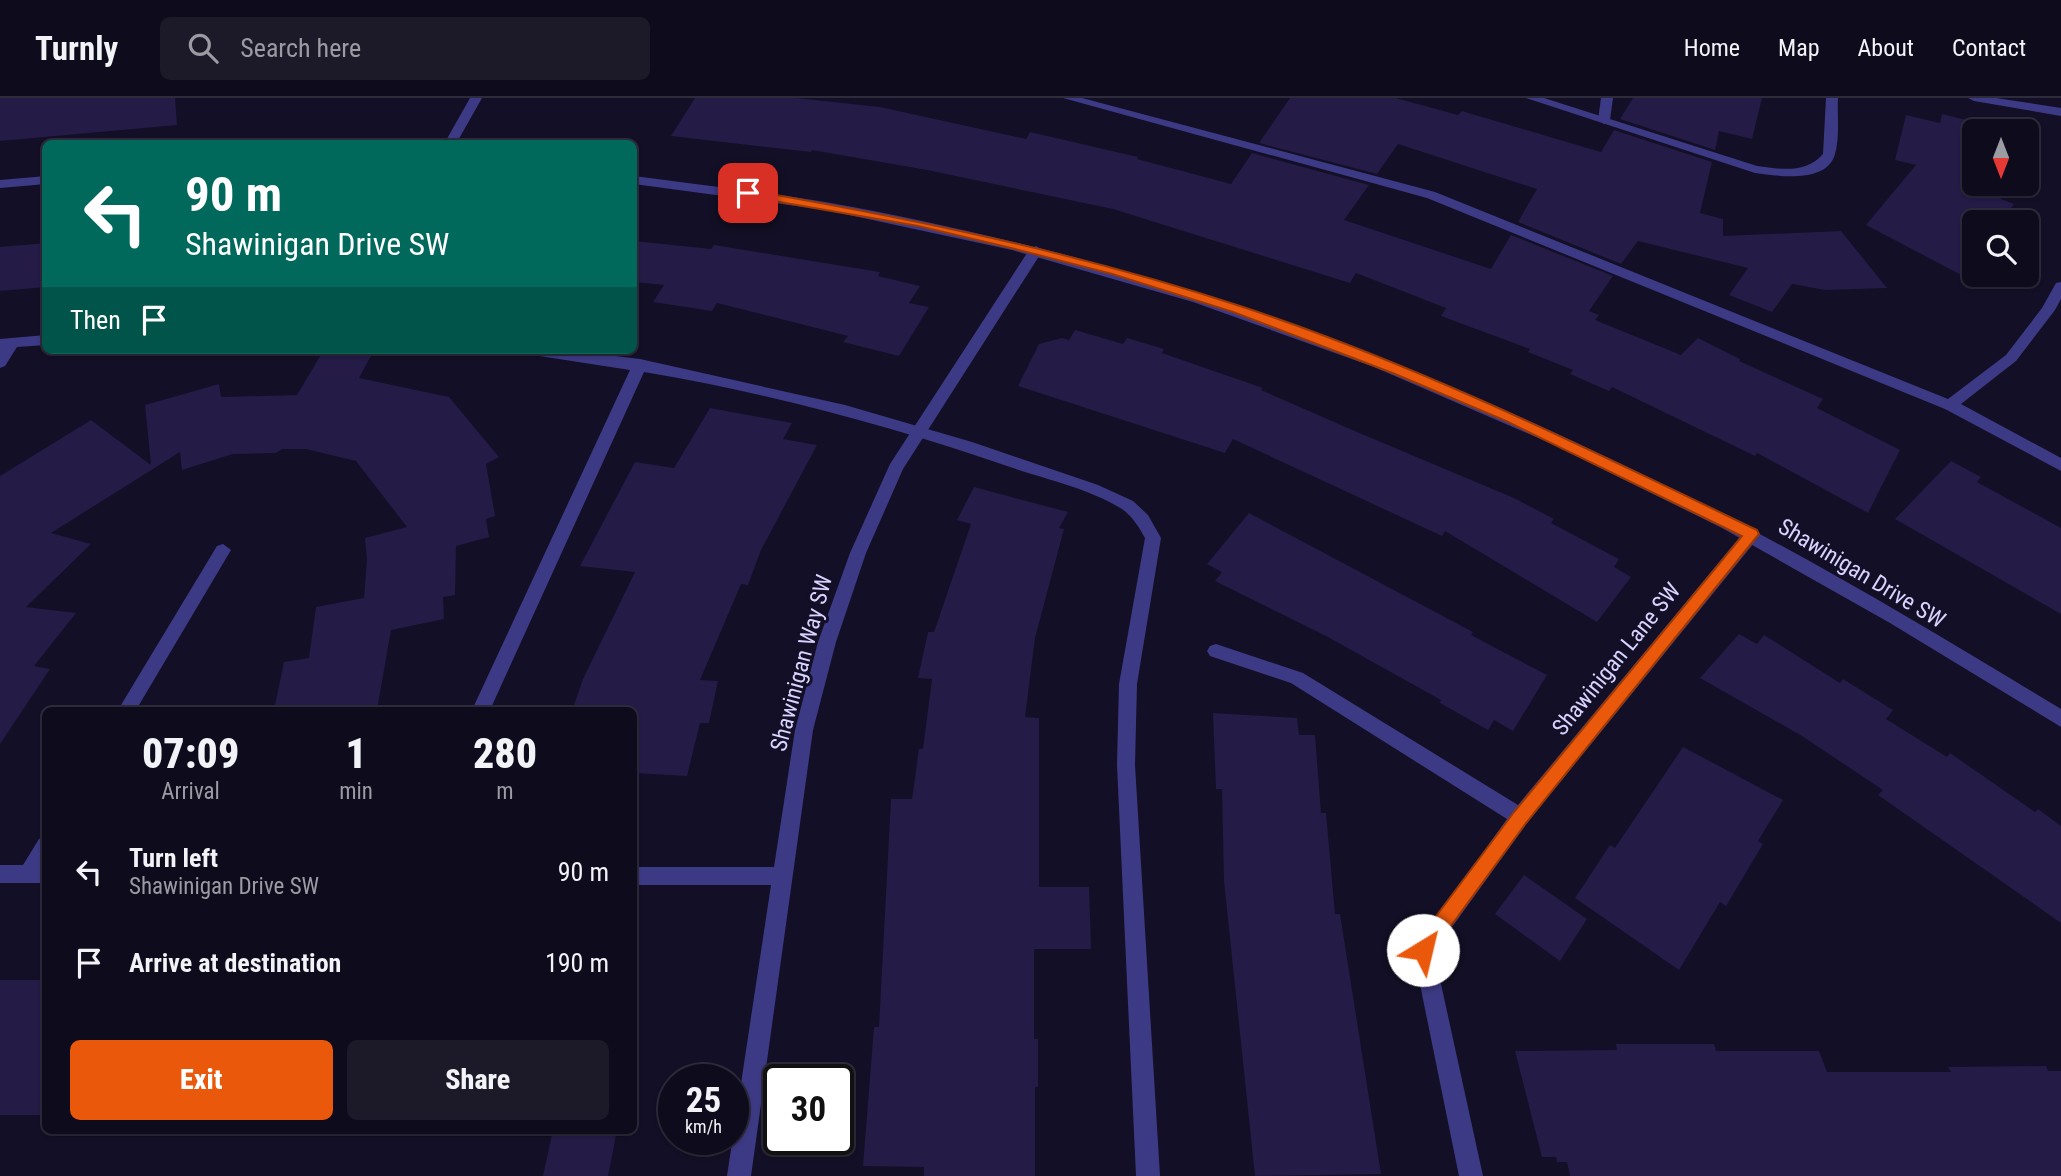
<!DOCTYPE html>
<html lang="en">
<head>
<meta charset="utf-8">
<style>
	:root { --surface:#0e0b1c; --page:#1c1929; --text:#f1f3f6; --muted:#9b9ba3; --line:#2e2b3b; --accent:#ea580c }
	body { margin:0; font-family:"Roboto Condensed",sans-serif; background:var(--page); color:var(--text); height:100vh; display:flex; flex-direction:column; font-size:26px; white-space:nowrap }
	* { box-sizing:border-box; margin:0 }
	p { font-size:23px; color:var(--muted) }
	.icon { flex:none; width:38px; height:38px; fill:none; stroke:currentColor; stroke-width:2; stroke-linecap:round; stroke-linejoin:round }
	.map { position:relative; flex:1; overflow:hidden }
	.sheet { position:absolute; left:42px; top:609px; width:595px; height:427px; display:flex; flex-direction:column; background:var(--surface); border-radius:10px; box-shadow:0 2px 5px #0004,0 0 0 2px var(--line) }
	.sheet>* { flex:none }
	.hud { position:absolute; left:42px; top:42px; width:595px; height:214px; border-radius:10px; box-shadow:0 2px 5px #0004,0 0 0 2px var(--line); background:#00695c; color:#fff; overflow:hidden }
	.needle { width:46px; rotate:180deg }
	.buttons { position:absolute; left:1962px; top:21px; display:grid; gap:14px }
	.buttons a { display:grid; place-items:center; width:77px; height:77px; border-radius:10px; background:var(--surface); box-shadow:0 2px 5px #0004,0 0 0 2px var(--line); font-size:35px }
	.speed { position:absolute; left:658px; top:966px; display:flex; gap:14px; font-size:35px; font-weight:700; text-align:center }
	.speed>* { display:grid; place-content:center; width:91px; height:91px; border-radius:50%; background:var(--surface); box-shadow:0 2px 5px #0004,0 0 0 2px var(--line); line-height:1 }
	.speed small { font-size:18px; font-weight:400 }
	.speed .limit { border:4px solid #111; border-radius:10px; background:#fff; color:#111 }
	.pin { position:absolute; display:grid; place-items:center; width:60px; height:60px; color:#fff; margin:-30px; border-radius:14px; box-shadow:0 4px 10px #0006 }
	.me { position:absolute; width:77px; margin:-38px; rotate:36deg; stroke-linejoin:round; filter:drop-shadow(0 0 5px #0008) }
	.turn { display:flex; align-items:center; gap:24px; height:147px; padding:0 28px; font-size:32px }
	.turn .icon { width:91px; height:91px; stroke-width:2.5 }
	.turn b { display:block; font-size:49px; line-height:60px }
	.then { display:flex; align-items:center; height:66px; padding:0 28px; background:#0003; gap:14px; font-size:26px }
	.eta { display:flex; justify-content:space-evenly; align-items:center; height:119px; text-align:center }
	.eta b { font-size:42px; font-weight:800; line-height:49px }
	.button { display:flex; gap:14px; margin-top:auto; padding:14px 28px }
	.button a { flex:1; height:80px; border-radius:10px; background:var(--accent); color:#fff; font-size:28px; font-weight:800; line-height:80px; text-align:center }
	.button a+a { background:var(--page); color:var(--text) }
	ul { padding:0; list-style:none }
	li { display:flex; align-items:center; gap:21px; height:91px; padding:0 28px }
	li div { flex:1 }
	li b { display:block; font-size:26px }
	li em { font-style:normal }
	header { display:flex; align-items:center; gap:42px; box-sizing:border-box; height:98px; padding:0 35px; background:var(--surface); border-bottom:2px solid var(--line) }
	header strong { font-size:33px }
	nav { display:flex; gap:38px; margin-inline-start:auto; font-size:24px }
	.search { width:490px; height:63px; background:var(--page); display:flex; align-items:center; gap:18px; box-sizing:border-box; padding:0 24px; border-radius:10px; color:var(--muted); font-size:26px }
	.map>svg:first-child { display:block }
	.building { fill:#241b47 }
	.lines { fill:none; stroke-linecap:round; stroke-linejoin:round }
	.service { fill:#3d3a85; fill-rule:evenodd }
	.minor { fill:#3d3a85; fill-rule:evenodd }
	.tertiary { fill:#3d3a85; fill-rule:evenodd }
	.route { fill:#ea580c; stroke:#983908; stroke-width:2 }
	.labels { text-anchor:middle; stroke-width:6; stroke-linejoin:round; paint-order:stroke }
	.street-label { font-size:23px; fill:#d9d4ff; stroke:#130f26 }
</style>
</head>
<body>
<header>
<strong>Turnly</strong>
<div class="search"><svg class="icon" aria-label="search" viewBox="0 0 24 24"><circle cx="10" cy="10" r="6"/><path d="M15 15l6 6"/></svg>Search here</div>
<nav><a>Home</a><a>Map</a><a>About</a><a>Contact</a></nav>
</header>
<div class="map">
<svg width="2061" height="1078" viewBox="0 0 2061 1078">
	<rect width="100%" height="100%" fill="#130f26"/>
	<g class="building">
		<polygon points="0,0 175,0 177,27 0,43"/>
		<polygon points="695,0 796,0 880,9 1026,41 1030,34 1138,59 1137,61 1231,86 1252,55 1369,87 1344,122 1491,171 1511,137 1613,178 1589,213 1599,217 1595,222 1681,257 1698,240 1740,261 1739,263 1823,301 1817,310 1900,352 1868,415 1757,355 1755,358 1612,289 1609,293 1570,276 1573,272 1528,254 1530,251 1441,218 1446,210 1356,175 1350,185 1113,111 927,72 812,52 811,54 671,38"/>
		<polygon points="1290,0 1396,0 1458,17 1462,13 1601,54 1614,32 1712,64 1700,115 1723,121 1723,138 1841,133 1887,190 1825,192 1792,186 1772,214 1729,197 1748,170 1638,143 1621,166 1518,124 1537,91 1398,46 1377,76 1259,45"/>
		<polygon points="1633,0 1762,0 1752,41 1719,33 1715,52 1620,21"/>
		<polygon points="1942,16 2007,32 1974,33 1974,86 2002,86 2001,101 2014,106 2001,124 1974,124 1974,162 1963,178 1866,127 1916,67 1895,62 1906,17 1940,25"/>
		<polygon points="634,143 711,151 714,147 880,174 878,178 920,188 909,205 929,209 899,258 843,244 848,238 717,205 712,213 653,204 664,187 634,184"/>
		<polygon points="46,145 46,189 0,193 0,149"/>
		<polygon points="1075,232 1123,246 1127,240 1164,251 1162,255 1263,290 1261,292 1357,334 1514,400 1554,421 1551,425 1619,461 1614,469 1631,479 1597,524 1445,433 1442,438 1233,341 1225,355 1018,288 1039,246 1062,240 1069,242"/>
		<polygon points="322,255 372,256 359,280 449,299 499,359 486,366 495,418 486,421 489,439 456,448 455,497 443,499 444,521 391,532 377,612 274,612 284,564 309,560 316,509 364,500 367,462 365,440 407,429 356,363 306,351 282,351 276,355 233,356 182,372 180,354 51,435 91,446 26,509 76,515 34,568 50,571 0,646 0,378 91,322 151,367 145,307 219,286 221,299 297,297"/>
		<polygon points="710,310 792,325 783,341 817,347 761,452 748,487 741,486 700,582 718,583 709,625 700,625 687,678 634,675 634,612 573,610 583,581 635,474 580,468 635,364 674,370"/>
		<polygon points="1951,363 1981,379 1977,384 2061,430 2061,516 1895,421"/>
		<polygon points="974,389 1068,414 1059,430 1064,431 1035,540 1025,619 1039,620 1039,789 1089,789 1091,851 1034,851 1034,941 1038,941 1038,989 1035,989 1035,1078 924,1078 924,1069 863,1068 874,929 879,929 891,701 912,701 919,651 923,651 932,581 918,580 928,534 934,534 971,426 957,422"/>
		<polygon points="1249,415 1473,534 1471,537 1547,577 1513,633 1494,622 1488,632 1440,605 1441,602 1326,538 1215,483 1222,474 1207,466"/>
		<polygon points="1739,536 1757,546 1764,537 1840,585 1843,581 1893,612 1886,621 1947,659 1950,655 2035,714 2038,711 2061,728 2061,825 1878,697 1883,692 1802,638 1700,580"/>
		<polygon points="1213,615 1297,620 1299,637 1315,637 1321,715 1326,715 1335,816 1340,816 1381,1076 1255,1078 1224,783 1222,691 1216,691"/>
		<polygon points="1683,649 1783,702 1758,743 1763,746 1726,808 1720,804 1679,872 1575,800 1610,747 1615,750"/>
		<polygon points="1524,777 1587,821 1560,863 1495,816"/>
		<rect x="0" y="882" width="46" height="135"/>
		<polygon points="1616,946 1714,946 1716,953 1819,953 1827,974 1951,974 1948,969 2046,968 2048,973 2061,973 2061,1078 1570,1078 1567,1064 1557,1064 1556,1059 1542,1059 1515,953 1617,952"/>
		<polygon points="553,1032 617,1032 608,1078 543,1078"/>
	</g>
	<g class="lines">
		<g class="service">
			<polygon points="1063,0 1082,0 1435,94 1948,301 2006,257 2042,210 2056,185 2061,184 2061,201 2055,212 2016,263 1961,306 2061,360 2061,373 1945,311 1427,100"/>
			<polygon points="1601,0 1613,0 1610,22 1604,26 1598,22"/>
			<polygon points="46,237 46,247 17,249 5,268 0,270 0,241"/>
			<path d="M526,252H567L640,261L845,307L972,344L1098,387L1133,403L1148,417L1161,440L1137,586L1135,667L1160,1078H1136L1117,667L1119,586L1145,440C1139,429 1132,418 1122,411C1090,391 1048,382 1013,370C892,328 769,295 644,274L490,612H472L630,272L533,257Z"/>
		</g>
		<g class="minor">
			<polygon points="470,0 482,0 456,46 444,46"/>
			<path d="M1526,0H1544L1757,68C1780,71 1806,76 1823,56L1826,0H1838C1837,17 1840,39 1835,56C1827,86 1777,78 1755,75Z"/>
			<polygon points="1968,0 1996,0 2061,10 2061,18 1974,3"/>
			<polygon points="1036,148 1043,152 903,371 866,455 836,544 813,632 751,1078 727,1078 771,787 634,787 634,769 774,769 795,632 818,544 850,455 890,366 1029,152"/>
			<polygon points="1752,430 1760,436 1758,440 1527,725 1434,854 1483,1078 1459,1078 1413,852 1507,721 1291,585 1210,558 1207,553 1210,548 1216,546 1303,575 1518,707 1746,432"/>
			<polygon points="223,446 231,452 136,612 118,612 217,448"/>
			<polygon points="46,738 46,785 0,785 0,767 23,767 39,741"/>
		</g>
		<g class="tertiary">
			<polygon points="46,78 46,86 0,90 0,82"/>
			<path d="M634,78C698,87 762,93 825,104C888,115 952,129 1014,144C1264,204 1507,304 1733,422C1845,480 1953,546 2061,611V629L1890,525L1722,430L1550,345L1374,269L1193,204L1012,152L826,112L634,86Z"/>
		</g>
	</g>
	<path class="route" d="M748,92C915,121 1079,155 1240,208C1419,267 1588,351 1757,432L1759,436L1526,725L1429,858L1423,861L1416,858L1413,852L1416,845L1514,714L1742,438L1506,323L1395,276L1233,214L1112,176L1011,150L918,128L744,98L743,95Z"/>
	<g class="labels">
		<g class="street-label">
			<text transform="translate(1862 475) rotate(31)" y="8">Shawinigan Drive SW</text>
			<text transform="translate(1616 561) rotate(-51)" y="8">Shawinigan Lane SW</text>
			<text transform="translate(801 565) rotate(-75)" y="8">Shawinigan Way SW</text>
		</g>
	</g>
</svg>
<div class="buttons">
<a><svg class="needle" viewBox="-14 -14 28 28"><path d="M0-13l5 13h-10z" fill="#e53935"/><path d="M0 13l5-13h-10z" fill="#9b9ba3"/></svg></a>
<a><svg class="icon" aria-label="search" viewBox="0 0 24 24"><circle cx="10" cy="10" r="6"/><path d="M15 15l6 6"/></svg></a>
</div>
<div class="speed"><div>25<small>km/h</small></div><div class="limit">30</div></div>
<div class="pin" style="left:748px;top:95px;background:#d93025"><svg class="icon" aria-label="arrive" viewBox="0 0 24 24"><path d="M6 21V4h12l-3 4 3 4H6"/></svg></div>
<svg class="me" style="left:1423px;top:852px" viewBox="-20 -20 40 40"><circle r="19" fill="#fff"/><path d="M0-13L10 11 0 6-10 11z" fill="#ea580c"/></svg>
<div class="hud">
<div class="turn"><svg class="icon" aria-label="left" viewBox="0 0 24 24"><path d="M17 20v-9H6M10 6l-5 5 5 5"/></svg><div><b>90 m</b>Shawinigan Drive SW</div></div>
<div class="then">Then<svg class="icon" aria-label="arrive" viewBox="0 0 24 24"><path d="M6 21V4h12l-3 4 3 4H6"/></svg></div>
</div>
<section class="sheet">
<div class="eta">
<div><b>07:09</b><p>Arrival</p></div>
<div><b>1</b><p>min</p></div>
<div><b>280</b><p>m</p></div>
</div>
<ul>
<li><svg class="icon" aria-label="left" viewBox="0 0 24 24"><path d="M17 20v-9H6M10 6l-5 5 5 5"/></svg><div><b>Turn left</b><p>Shawinigan Drive SW</p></div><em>90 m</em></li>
<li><svg class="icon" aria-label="arrive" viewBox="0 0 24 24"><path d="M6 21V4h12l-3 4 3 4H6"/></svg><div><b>Arrive at destination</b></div><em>190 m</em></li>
</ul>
<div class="button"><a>Exit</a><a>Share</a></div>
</section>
</div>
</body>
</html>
